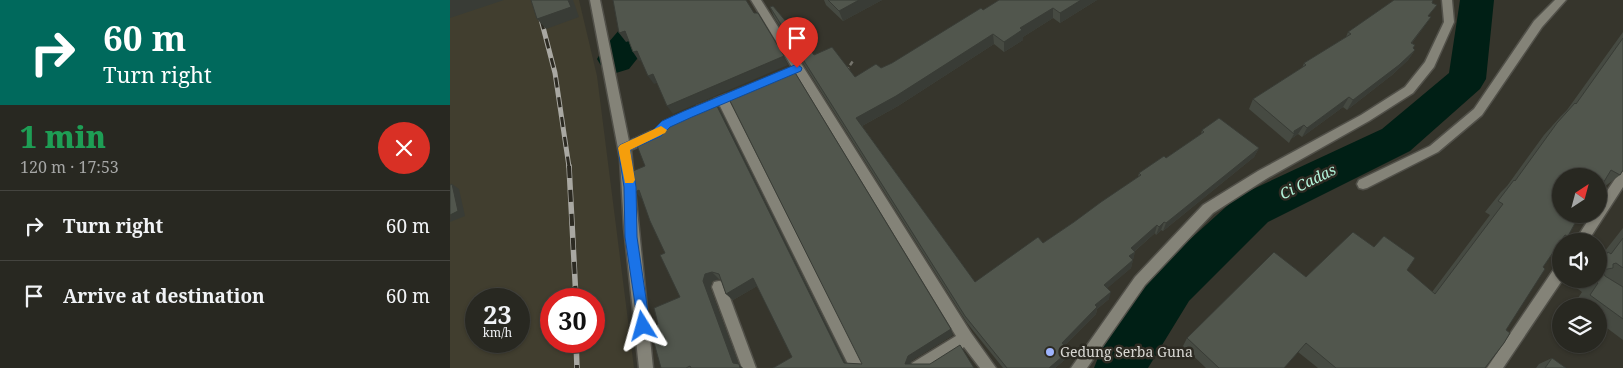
<!DOCTYPE html>
<html lang="en">
<head>
<meta charset="utf-8">
<style>
	:root { --surface:#282821; --page:#34342e; --text:#f1f3f6; --muted:#a5a6a5; --line:#44443f }
	body { margin:0; font-family:"Noto Serif",serif; background:var(--page); color:var(--text); height:100vh; display:flex; flex-direction:column; font-size:19px; white-space:nowrap }
	* { box-sizing:border-box; margin:0 }
	p { font-size:16px; color:var(--muted) }
	.icon { flex:none; width:28px; height:28px; fill:none; stroke:currentColor; stroke-width:2; stroke-linecap:round; stroke-linejoin:round }
	.map { position:relative; flex:1; overflow:hidden }
	.panel { display:flex; flex-direction:column; background:var(--surface); width:450px }
	.panel>* { flex:none }
	.hud { background:#00695c; color:#fff; overflow:hidden }
	.needle { width:32px; rotate:36deg }
	.controls { position:absolute; left:1102px; top:168px; display:grid; gap:10px }
	.controls a { display:grid; place-items:center; width:55px; height:55px; border-radius:50%; background:var(--surface); box-shadow:0 1px 4px #0004,0 0 0 1px var(--line); font-size:25px }
	.speed { position:absolute; left:15px; top:288px; display:flex; gap:10px; font-size:25px; font-weight:700; text-align:center }
	.speed>* { display:grid; place-content:center; width:65px; height:65px; border-radius:50%; background:var(--surface); box-shadow:0 1px 4px #0004,0 0 0 1px var(--line); line-height:1 }
	.speed small { font-size:12px; font-weight:400 }
	.speed .limit { border:8px solid #d22; background:#fff; color:#111 }
	.pin { position:absolute; display:grid; place-items:center; width:42px; height:42px; color:#fff; margin:-51px -21px; border-radius:50% 50% 50% 0; rotate:-45deg; box-shadow:0 0 5px #0007 }
	.pin .icon { rotate:45deg }
	.me { position:absolute; width:55px; margin:-28px; rotate:352deg; stroke-linejoin:round; filter:drop-shadow(0 0 4px #0008) }
	.turn { display:flex; align-items:center; gap:18px; height:105px; padding:0 20px; font-size:22px }
	.turn .icon { width:65px; height:65px; stroke-width:2.5 }
	.turn b { display:block; font-size:35px; line-height:42px }
	.round { display:grid; place-items:center; flex:none; width:52px; height:52px; border-radius:26px; background:var(--page) }
	.overview { display:flex; align-items:center; justify-content:space-between; height:85px; padding:0 20px }
	h1 { font-size:30px; font-weight:800; line-height:38px; color:#1e9e55 }
	ul { padding:0; list-style:none }
	li { display:flex; align-items:center; gap:15px; height:70px; padding:0 20px; border-top:1px solid var(--line) }
	li div { flex:1 }
	li b { display:block; font-size:19px }
	li em { font-style:normal }
	main { display:flex; flex:1; min-height:0 }
	.map>svg:first-child { display:block }
	.built { fill:#413e2f; fill-rule:evenodd }
	.lines { fill:none; stroke-linecap:round; stroke-linejoin:round }
	.river { fill:#001f15; fill-rule:evenodd }
	.service-casing { stroke:#515049; stroke-width:3 }
	.minor-casing { stroke:#515049; stroke-width:3 }
	.path { stroke:#75746c; stroke-width:2.5; stroke-dasharray:4.5 2.5; stroke-linecap:butt }
	.service { fill:#848378; fill-rule:evenodd }
	.minor { fill:#848378; fill-rule:evenodd }
	.rail-far1-casing { stroke:#a9a8a2; stroke-width:5 }
	.rail-casing { stroke:#a9a8a2; stroke-width:5.5 }
	.rail-far1 { stroke:#2c2a22; stroke-width:3; stroke-dasharray:10; stroke-linecap:butt }
	.rail { stroke:#2c2a22; stroke-width:4; stroke-dasharray:12; stroke-linecap:butt }
	.wall { fill:#464a42 }
	.shaded-wall { fill:#393c36 }
	.building { fill:#51564d; stroke:#393c36 }
	.route { fill:#1a73e8; stroke:#114b97 }
	.slow { fill:#f59e0b }
	.poi-dot { fill:#9eb4fd; stroke:#2c2a22; stroke-width:2 }
	.labels { text-anchor:middle; stroke-width:5; stroke-linejoin:round; paint-order:stroke }
	.poi-label { font-size:14px; fill:#d8d7d2; stroke:#2c2a22; text-anchor:start }
	.water-label { font-size:15px; font-style:italic; fill:#b4f5db; stroke:#2c2a22 }
</style>
</head>
<body>
<main>
<section class="panel">
<div class="hud">
<div class="turn"><svg class="icon" aria-label="right" viewBox="0 0 24 24"><path d="M7 20v-9h11M14 6l5 5-5 5"/></svg><div><b>60 m</b>Turn right</div></div>
</div>
<div class="overview"><div><h1>1 min</h1><p>120 m · 17:53</p></div><a class="round" style="background:#d93025;color:#fff"><svg class="icon" aria-label="close" viewBox="0 0 24 24"><path d="M6 6l12 12M18 6L6 18"/></svg></a></div>
<ul>
<li><svg class="icon" aria-label="right" viewBox="0 0 24 24"><path d="M7 20v-9h11M14 6l5 5-5 5"/></svg><div><b>Turn right</b></div><em>60 m</em></li>
<li><svg class="icon" aria-label="arrive" viewBox="0 0 24 24"><path d="M6 21V4h12l-3 4 3 4H6"/></svg><div><b>Arrive at destination</b></div><em>60 m</em></li>
</ul>
</section>
<div class="map">
<svg width="1173" height="368" viewBox="0 0 1173 368">
	<rect width="100%" height="100%" fill="#36352c"/>
	<path class="built" d="M0,0H129L147,76L184,368H0ZM26,299H69V341H26ZM101,299H144V341H101Z"/>
	<g class="lines">
		<g class="river">
			<polygon points="187,0 221,0 203,39 179,69 166,73 153,69 147,59 153,49 175,23"/>
			<polygon points="1010,0 1044,0 1036,79 1030,89 960,151 818,222 739,301 698,368 644,368 651,350 705,271 788,196 932,129 999,73"/>
		</g>
		<g class="service-casing">
			<polygon id="service" points="1105,0 1116,0 1092,27 1032,115 988,152 917,188 913,189 909,188 907,184 909,180 980,146 1024,109 1084,21"/>
		</g>
		<g class="minor-casing">
			<g id="minor">
				<polygon points="140,0 150,0 179,141 201,131 205,133 207,136 205,139 181,150 203,368 189,368 174,227 170,159"/>
				<polygon points="301,0 311,0 521,333 546,368 530,368 514,347 481,368 460,368 462,363 506,336"/>
				<polygon points="992,0 1002,0 1004,22 984,67 963,93 919,121 816,179 763,213 695,285 637,368 621,368 685,277 753,205 808,171 911,115 955,87 975,62 994,22"/>
				<polygon points="294,87 300,91 298,94 280,102 415,368 400,368 270,106 251,113 245,109 247,106"/>
				<polygon points="1173,172 1173,187 1138,241 1125,241 1142,214 1149,214 1149,203 1169,173"/>
				<polygon points="1111,264 1111,279 1113,279 1053,368 1037,368 1106,266"/>
				<polygon points="269,281 274,282 276,287 306,368 292,368 262,287 264,282"/>
			</g>
		</g>
		<polyline class="path" points="396,71 403,61"/>
		<use href="#service" class="service"/>
		<use href="#minor" class="minor"/>
		<g class="rail-far1-casing">
			<polyline id="rail-far1" points="86,0 105,73 119,167"/>
		</g>
		<g class="rail-casing">
			<g id="rail">
				<polyline points="119,166 126,299"/>
				<polyline points="126,341 127,368"/>
			</g>
		</g>
		<use href="#rail-far1" class="rail-far1"/>
		<use href="#rail" class="rail"/>
	</g>
	<g class="wall">
		<polygon points="374,0 432,0 393,21 376,5"/>
		<polygon points="647,0 610,23 603,18 573,37 573,40 554,52 544,44 448,106 412,126 525,282 593,243 624,222 688,177 689,173 716,158 751,134 752,130 809,148 804,157 713,231 711,230 706,235 705,233 685,251 681,268 657,288 659,299 647,309 646,314 614,346 619,351 618,357 605,368 553,368 517,323 324,17 320,7 364,55 405,77 431,68 442,63 533,10"/>
		<polygon points="979,16 981,17 962,43 963,48 965,50 958,60 942,75 897,110 893,107 852,137 848,134 841,139 839,143 799,109 803,99 852,68 854,63 896,37 898,32"/>
		<polygon points="1173,32 1173,170 1170,175 1154,187 1151,185 1149,176 1118,236 1112,240 1093,267 1056,330 1035,368 868,368 848,352 834,368 756,368 733,346 737,338 856,277 924,247 934,236 957,270 982,292 1040,215 1035,212 1051,192 1057,186 1094,135 1111,116 1117,110"/>
		<polygon points="269,107 396,363 412,364 503,335 461,361 460,364 524,368 323,368 342,357 307,286 283,300 276,294 271,280 269,279 262,281 260,288 289,365 293,368 211,368 208,324 230,297 195,166"/>
		<polygon points="1173,228 1173,340 1149,322 1149,306 1128,306 1124,304 1132,292 1124,286 1129,279 1149,279 1149,257 1151,256"/>
		<polygon points="1102,358 1116,368 1086,368 1089,364"/>
	</g>
	<g class="shaded-wall">
		<polygon points="0,0 54,0 0,18"/>
		<polygon points="118,0 123,0 129,17 96,29 87,19"/>
		<polygon points="409,0 432,0 393,21 389,11"/>
		<polygon points="631,0 647,0 610,23 610,13"/>
		<polygon points="603,8 603,18 573,37 573,40 554,52 554,42 570,28"/>
		<polygon points="981,17 974,27 954,53 961,43"/>
		<polygon points="175,31 182,40 176,42 169,33"/>
		<polygon points="543,34 544,44 448,106 410,127 406,118"/>
		<polygon points="965,50 958,60 942,75 897,110 903,100"/>
		<polygon points="187,51 193,60 189,61 183,52"/>
		<polygon points="334,56 338,65 223,114 217,106"/>
		<polygon points="203,74 210,82 204,84 198,76"/>
		<polygon points="899,97 893,107 852,137 857,128"/>
		<polygon points="263,98 269,107 398,368 394,363"/>
		<polygon points="854,125 848,134 841,139 844,134 844,131"/>
		<polygon points="809,148 804,157 713,231 716,223"/>
		<polygon points="2,184 9,189 15,216 0,222"/>
		<polygon points="189,190 193,200 185,192"/>
		<polygon points="714,222 711,230 706,235 709,227"/>
		<polygon points="707,225 705,233 679,256 681,248"/>
		<polygon points="685,252 683,260 679,256"/>
		<polygon points="683,260 681,268 653,292 654,285"/>
		<polygon points="262,272 269,279 262,281 260,288 289,365 293,368 289,368 283,363 253,281 255,274"/>
		<polygon points="303,278 309,285 283,300 276,294"/>
		<polygon points="661,292 659,299 647,309 646,314 611,349 612,343 645,305"/>
		<polygon points="501,329 503,335 461,361 459,368 455,364 458,356"/>
		<polygon points="619,351 618,357 605,368 599,368"/>
	</g>
	<g class="building">
		<polygon points="81,0 118,0 121,7 87,19"/>
		<polygon points="163,0 296,0 304,13 308,13 334,56 217,106 203,74 198,76 187,51 183,52 175,31 169,33"/>
		<polygon points="378,0 409,0 389,11"/>
		<polygon points="549,0 631,0 610,13 603,8 570,28 572,30 554,42 543,34 446,96 406,118 525,282 588,237 593,243 624,222 651,202 691,175 689,173 714,156 716,158 754,132 752,130 769,118 809,148 716,223 714,222 709,227 707,225 681,248 685,252 679,256 683,260 654,285 661,292 645,305 647,307 612,343 619,351 599,368 557,368 515,316 320,7 323,6 364,55 382,47 405,77 426,64 431,68 442,63 531,8 533,10"/>
		<polygon points="944,0 983,0 982,3 987,5 978,16 981,17 961,43 965,45 963,48 965,50 949,65 903,100 899,97 857,128 854,125 844,131 844,134 803,99 856,65 854,63 901,34 898,32"/>
		<polygon points="1173,38 1173,170 1170,175 1161,170 1149,190 1149,176 1111,176 1111,214 1130,214 1118,236 1115,235 1093,267 1095,269 1056,330 1060,333 1054,343 1035,368 886,368 856,343 834,368 769,368 737,338 824,252 856,277 903,232 924,247 934,236 965,258 957,270 985,294 1053,204 1048,201 1064,180 1065,181 1107,123 1125,103 1126,104"/>
		<polygon points="341,66 501,329 458,356 455,364 480,364 510,345 524,368 323,368 342,357 303,278 276,294 269,274 262,272 255,274 253,281 283,363 289,364 290,368 241,368 240,366 236,368 211,368 203,339 202,326 208,324 204,308 230,297 210,255 215,253 200,221 189,190 185,192 178,173 195,166 184,138 205,129 214,120 263,98 394,363 412,364 276,93"/>
		<polygon points="2,184 8,211 0,215 0,185"/>
		<polygon points="1173,238 1173,268 1166,263 1163,264 1163,268 1152,270 1155,276 1173,287 1173,319 1140,295 1148,283 1142,279 1149,279 1149,264 1158,252 1161,254"/>
		<polygon points="1102,358 1116,368 1095,368"/>
	</g>
	<polygon class="route" points="347,64 352,68 351,71 242,117 220,127 211,136 180,150 186,187 187,237 200,326 198,331 193,333 189,331 175,237 174,187 168,148 170,145 203,130 212,121 234,111"/>
	<polygon class="slow" points="211,126 217,130 215,133 180,150 185,180 183,183 175,183 168,148 170,145"/>
	<circle class="poi-dot" cx="600" cy="352" r="5"/>
	<g class="labels">
		<g class="poi-label">
			<text x="610" y="357">Gedung Serba Guna</text>
		</g>
		<g class="water-label">
			<text transform="translate(858 182) rotate(-26)" y="5">Ci Cadas</text>
		</g>
	</g>
</svg>
<div class="controls">
<a><svg class="needle" viewBox="-14 -14 28 28"><path d="M0-13l5 13h-10z" fill="#e53935"/><path d="M0 13l5-13h-10z" fill="#a5a6a5"/></svg></a>
<a><svg class="icon" aria-label="sound" viewBox="0 0 24 24"><path d="M4 9h4l5-4v14l-5-4H4zM17 9q2 3 0 6"/></svg></a>
<a><svg class="icon" aria-label="layers" viewBox="0 0 24 24"><path d="M12 4l9 5-9 5-9-5zM3 14l9 5 9-5"/></svg></a>
</div>
<div class="speed"><div>23<small>km/h</small></div><div class="limit">30</div></div>
<div class="pin" style="left:347px;top:68px;background:#d93025"><svg class="icon" aria-label="arrive" viewBox="0 0 24 24"><path d="M6 21V4h12l-3 4 3 4H6"/></svg></div>
<svg class="me" style="left:193px;top:326px" viewBox="-20 -20 40 40"><path d="M0-17L14 15 0 8-14 15z" fill="#1a73e8" stroke="#fff" stroke-width="4"/></svg>
</div>
</main>
</body>
</html>
